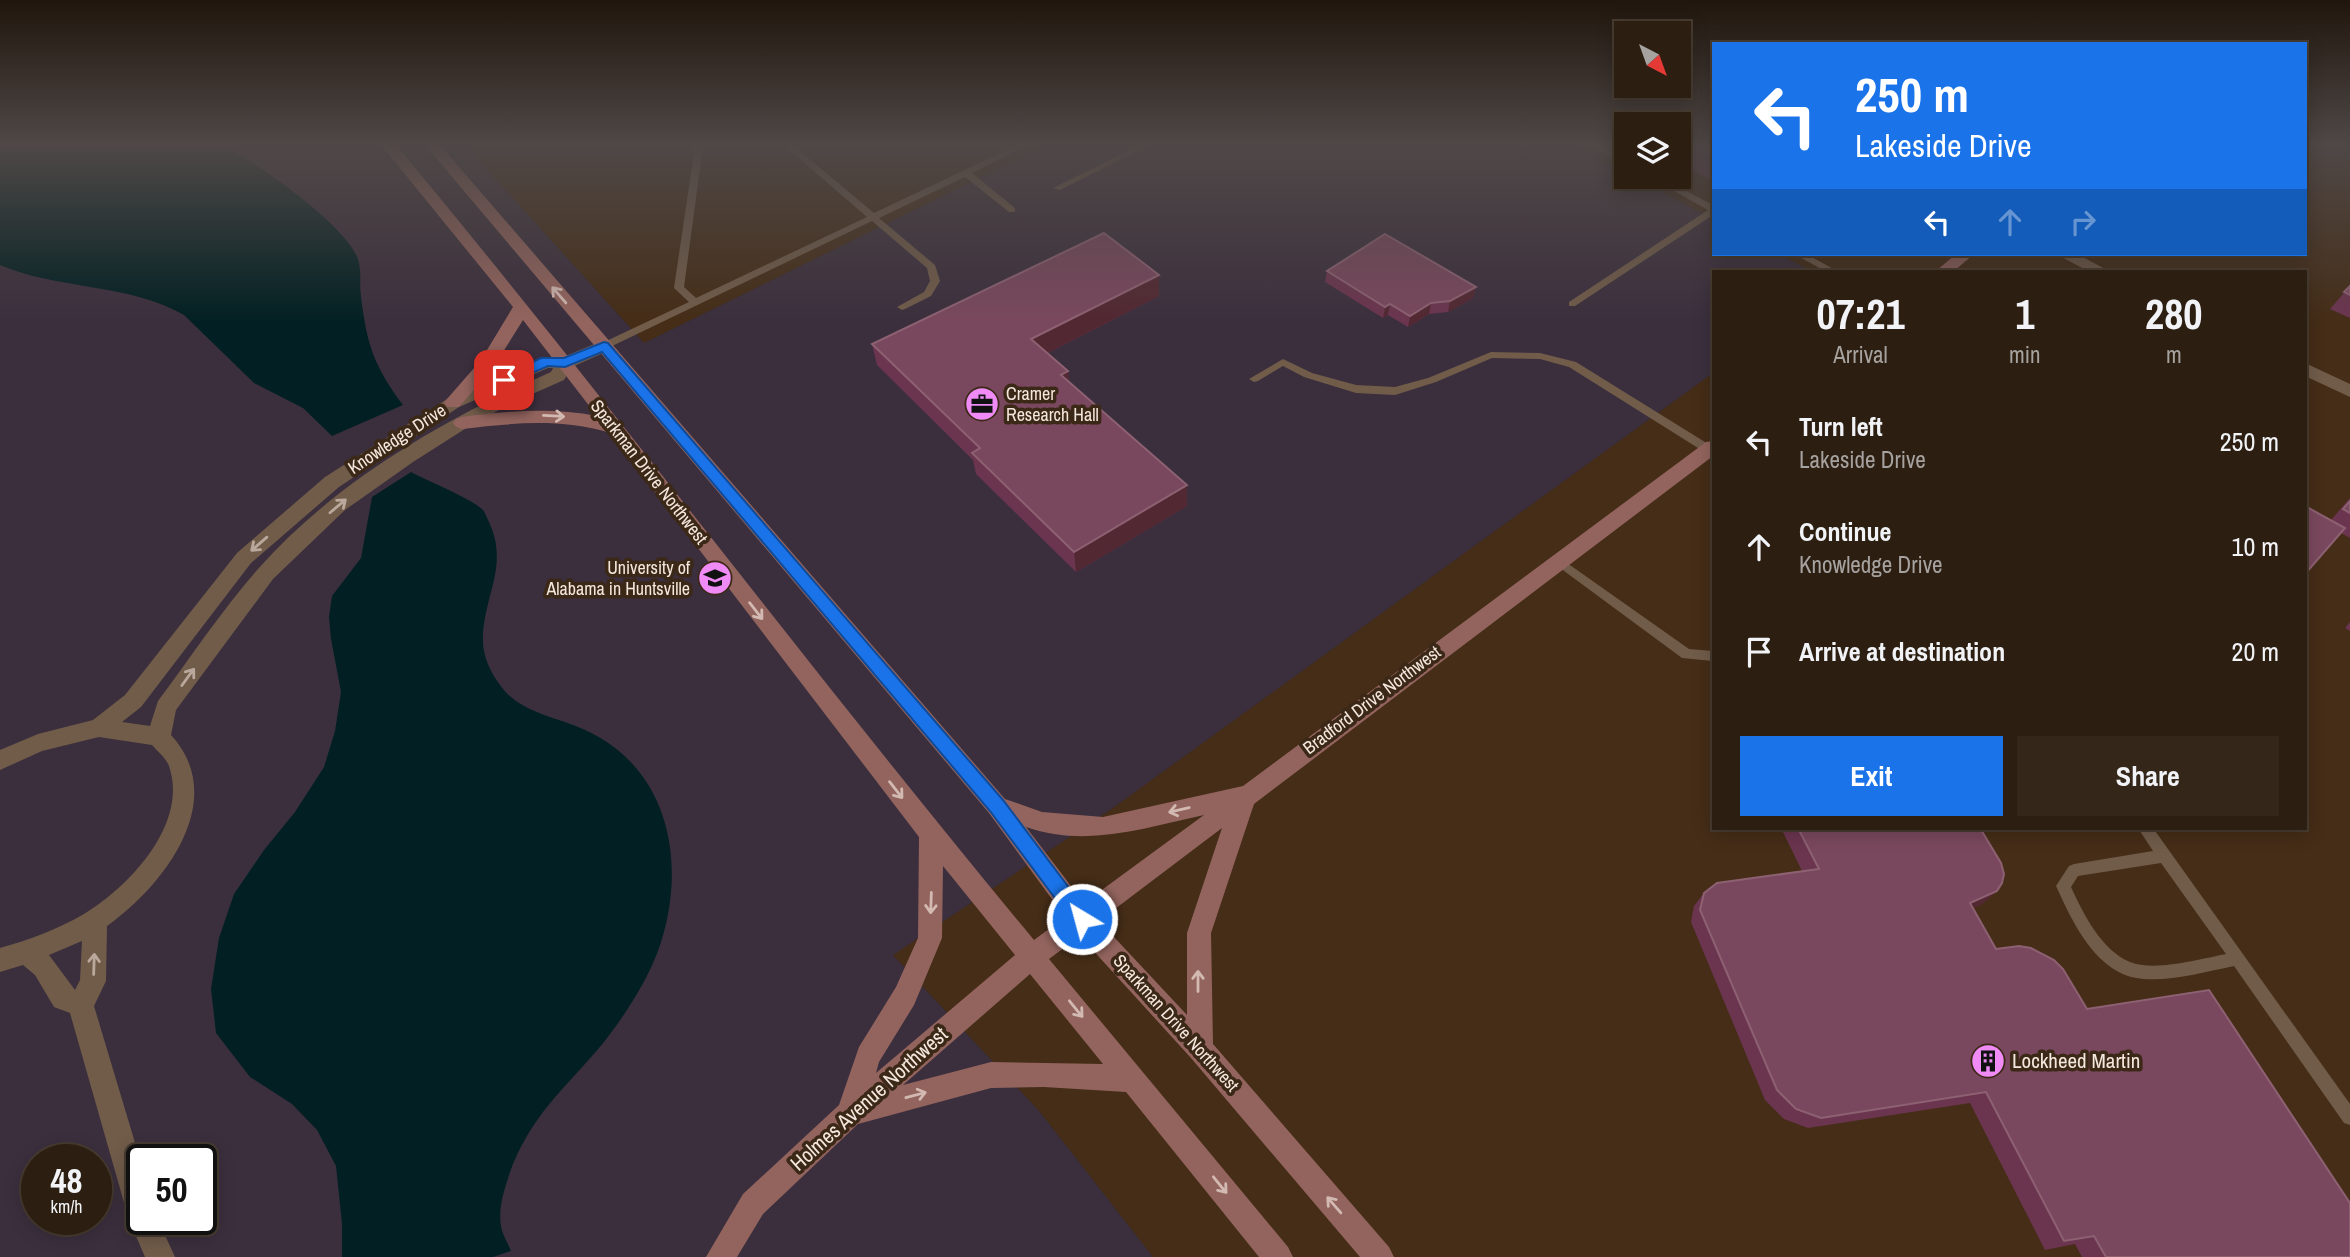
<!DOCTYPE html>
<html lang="en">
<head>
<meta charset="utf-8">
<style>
	:root { --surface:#2c1e11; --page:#34271a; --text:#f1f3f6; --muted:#a6a29f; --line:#483c31; --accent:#1a73e8 }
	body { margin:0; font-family:"Archivo Narrow",sans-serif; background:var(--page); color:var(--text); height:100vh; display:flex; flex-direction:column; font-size:26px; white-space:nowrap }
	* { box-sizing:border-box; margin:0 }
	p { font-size:23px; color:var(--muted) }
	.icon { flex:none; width:38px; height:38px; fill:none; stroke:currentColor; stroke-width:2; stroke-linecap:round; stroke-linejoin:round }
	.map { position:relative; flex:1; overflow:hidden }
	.sheet { position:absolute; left:1712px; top:270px; width:595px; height:560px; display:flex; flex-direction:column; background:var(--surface); border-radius:0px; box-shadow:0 4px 18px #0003,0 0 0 2px var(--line) }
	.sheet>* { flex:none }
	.banner { position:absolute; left:1712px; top:42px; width:595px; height:214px; border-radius:0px; box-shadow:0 4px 18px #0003,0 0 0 2px var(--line); background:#1a73e8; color:#fff; overflow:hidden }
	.needle { width:46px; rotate:139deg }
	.tools { position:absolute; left:1614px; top:21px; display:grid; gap:14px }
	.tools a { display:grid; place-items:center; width:77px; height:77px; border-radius:0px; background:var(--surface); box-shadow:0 4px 18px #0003,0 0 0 2px var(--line); font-size:35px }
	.speed { position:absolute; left:21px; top:1144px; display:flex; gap:14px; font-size:35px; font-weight:700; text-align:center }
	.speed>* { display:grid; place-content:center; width:91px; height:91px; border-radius:50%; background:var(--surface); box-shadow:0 4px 18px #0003,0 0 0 2px var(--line); line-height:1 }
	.speed small { font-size:18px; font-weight:400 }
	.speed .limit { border:4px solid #111; border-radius:10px; background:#fff; color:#111 }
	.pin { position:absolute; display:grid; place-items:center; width:60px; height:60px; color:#fff; margin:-30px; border-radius:14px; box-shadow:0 4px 10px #0006 }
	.me { position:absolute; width:77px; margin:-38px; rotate:323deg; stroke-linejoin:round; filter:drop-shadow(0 0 5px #0008) }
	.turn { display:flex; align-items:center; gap:24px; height:147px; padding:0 28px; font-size:32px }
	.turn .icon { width:91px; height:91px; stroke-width:2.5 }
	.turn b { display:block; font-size:49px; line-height:60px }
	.lanes { display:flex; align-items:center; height:66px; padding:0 28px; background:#0003; justify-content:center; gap:35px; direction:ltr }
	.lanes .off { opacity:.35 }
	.eta { display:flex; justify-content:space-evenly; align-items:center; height:119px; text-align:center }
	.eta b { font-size:42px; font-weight:800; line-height:49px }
	.cta { display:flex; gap:14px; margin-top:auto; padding:14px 28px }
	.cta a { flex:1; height:80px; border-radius:0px; background:var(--accent); color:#fff; font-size:28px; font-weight:800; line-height:80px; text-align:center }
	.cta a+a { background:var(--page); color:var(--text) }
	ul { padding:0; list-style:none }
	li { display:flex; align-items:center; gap:21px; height:105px; padding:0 28px }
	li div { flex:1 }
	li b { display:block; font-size:26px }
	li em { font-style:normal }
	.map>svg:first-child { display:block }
	.built { fill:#452d17 }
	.education { fill:#3b2f3d; fill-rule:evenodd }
	.water { fill:#022023 }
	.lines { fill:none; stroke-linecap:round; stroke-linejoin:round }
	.lane { fill:#715c4a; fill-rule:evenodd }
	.street { fill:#715c4a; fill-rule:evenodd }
	.secondary { fill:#93645e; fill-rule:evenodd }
	.wall { fill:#6b354f }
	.shaded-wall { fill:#522832 }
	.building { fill:#7a485e; stroke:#8d6172; stroke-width:2 }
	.oneway { stroke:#d2b9b1 }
	.oneway2 { stroke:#b9a89b }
	.route { fill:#1a73e8; stroke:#114b97; stroke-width:2 }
	.labels { text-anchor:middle; stroke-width:7; stroke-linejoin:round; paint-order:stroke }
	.poi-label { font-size:18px; fill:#f4e7dd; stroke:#3b2817; text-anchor:start }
	.street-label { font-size:18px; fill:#f4e7dd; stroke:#3b2817 }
	.near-poi-label { font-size:21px; fill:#f4e7dd; stroke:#3b2817; text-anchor:start }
	.near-street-label { font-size:21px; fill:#f4e7dd; stroke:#3b2817 }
</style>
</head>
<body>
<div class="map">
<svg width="2350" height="1257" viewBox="0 0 2350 1257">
	<rect width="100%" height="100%" fill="#3b2817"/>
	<g class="built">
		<polygon points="466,146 1044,146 644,343"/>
		<polygon points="1575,146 1626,146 1626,173"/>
		<polygon points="1678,146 1713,146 1713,219 1633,177 1678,177"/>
		<polygon points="2305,146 2350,146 2350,1257 1153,1257 1040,1112 893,955 1113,808 1713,373 1713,828 2305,828 2305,271 1811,271 1779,254 2305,254"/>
	</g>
	<path class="education" d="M0,146H466L644,343L1044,146H1575L1626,173V177H1633L1713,219V254H1779L1811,271H1713V373L1113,808L893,955L1040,1112L1153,1257H0ZM37,1160H96V1220H37ZM142,1160H201V1220H142Z"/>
	<g class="water">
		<path d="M0,146H223C256,162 345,224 358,259C362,272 359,284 361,297C367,345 374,366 403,405L332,436L303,408L254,383L184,315C129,283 58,290 0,265Z"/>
		<path d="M411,472C430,482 466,496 482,509C485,512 487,518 489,522C510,567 482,598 483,641C483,657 491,673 500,685C520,713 554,716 583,729C672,768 688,868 658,951C646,983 625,1015 604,1042C566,1088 530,1115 509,1175C504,1191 498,1208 501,1226C502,1234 508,1243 511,1251L493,1257H342V1224L336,1166L317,1130L292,1104L250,1077L216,1033L211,989L219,938L234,894L264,850L295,812L324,767L335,731L341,692L331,639L329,617L332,596L361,558L372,497Z"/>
	</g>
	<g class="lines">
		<g class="lane">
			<polygon points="695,146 703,146 684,287 696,298 867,217 785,146 794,146 874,213 1015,146 1026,146 972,173 1015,208 1015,212 1009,212 965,177 879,218 935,265 940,281 931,296 905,309 902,310 897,307 924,292 930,281 927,268 872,221 608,348 600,348 600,344 689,302 674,288"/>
			<polygon points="1138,146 1148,146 1060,190 1053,188"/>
			<polygon points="1590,146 1600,146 1626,158 1626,165"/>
			<polygon points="1649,177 1659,177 1713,205 1713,215 1575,306 1569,306 1569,302 1708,210"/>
			<polygon points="1794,254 1806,254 1837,271 1825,271"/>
			<polygon points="1491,352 1540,353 1576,362 1713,447 1713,453 1706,453 1569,367 1540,359 1492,358 1436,382 1395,395 1356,393 1304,377 1283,366 1258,381 1254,382 1249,379 1283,359 1312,373 1356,385 1395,387 1428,378"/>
			<polygon points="1560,558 1689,649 1713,651 1713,661 1682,658 1556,565 1554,562 1556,559"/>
			<path d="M2138,828H2153L2350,1104V1125L2344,1123L2234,966C2205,972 2173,981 2144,979C2097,976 2073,923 2056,886L2069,866L2074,864L2153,851ZM2161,863L2226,954C2200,959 2154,972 2130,962C2101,950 2083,913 2071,887L2078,876Z"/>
		</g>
		<g class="street">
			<polygon points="2056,254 2077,254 2109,271 2088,271"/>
			<path d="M604,340L613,346L610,350L572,367L564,380L512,403L468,427L413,462L345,510L273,579L176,710L171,735C230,799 165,885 107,926L106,981L94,1006L142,1166V1220H158L175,1257H145L129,1220L70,1013L54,1007L35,975L23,965L0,972V948C29,940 58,929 84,914C129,887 189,824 169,766C166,758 158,752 152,745L99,737L42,751L0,770V750L38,734L93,720L125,695L237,553L325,477L447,399L540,358L563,357ZM548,368H553L551,372C444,419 336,481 258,569C222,610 191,657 158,701L150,726L122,722L141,707L251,563L339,487L459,407ZM82,941L80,980L75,990L49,955Z"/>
			<polygon points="2305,363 2350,384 2350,397 2305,376"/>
		</g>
		<g class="secondary">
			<path d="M382,146H397C614,407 817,679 1034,940L1065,917L989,813L426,146H441L1005,799L1042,812L1103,817L1243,786L1706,442L1713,441V456L1254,804L1211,933L1213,1044L1389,1247L1394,1257H1360L1191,1058L1080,936L1049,959L1288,1247L1293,1257H1259L1126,1092L1044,1087L991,1088L858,1124L763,1214L737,1257H706L743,1194L839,1105L859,1047L896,987L918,938L919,837L610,433C561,418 512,423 462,429L456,427L453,423L456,419L462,417C507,411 551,407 597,416L523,320L493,368L459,407H447L444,403L447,399L481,360L513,307ZM1204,815L1084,903L1026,827C1086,848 1144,828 1204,815ZM1222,828L1187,933V1015L1099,921ZM943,866L1015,955L876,1073L879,1062L914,1005L942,938ZM1030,974L1103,1064L991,1062L903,1085Z"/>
			<polygon points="1956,254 1974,254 1954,271 1936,271"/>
		</g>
	</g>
	<g class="wall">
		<polygon points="1678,146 1713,146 1713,181 1678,163"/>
		<polygon points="1327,271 1476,287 1473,298 1448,312 1429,314 1408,327 1388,315 1383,318 1325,282"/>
		<polygon points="1159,275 1159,296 1048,353 1068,371 1069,382 1187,506 1076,572 976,474 973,460 877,365 872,344"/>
		<polygon points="2350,286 2350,318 2330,309"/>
		<polygon points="2350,498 2350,538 2341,533 2331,520"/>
		<polygon points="2350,622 2350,631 2345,628"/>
		<polygon points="1781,828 1980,828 1997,891 1982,904 1973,908 1996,949 2087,1009 2350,1257 2082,1257 2075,1244 2045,1250 1970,1103 1808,1128 1784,1119 1765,1100 1691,922 1694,906 1704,893 1802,871"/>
	</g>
	<g class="shaded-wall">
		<polygon points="1159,275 1159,296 1034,360 1031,339"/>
		<polygon points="1476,287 1473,298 1448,312 1450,301"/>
		<polygon points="1431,303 1429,314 1408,327 1410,316"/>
		<polygon points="1390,304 1388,315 1383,318 1385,307"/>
		<polygon points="1068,371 1070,392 1061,375"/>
		<polygon points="1187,485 1187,506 1076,572 1074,552"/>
		<polygon points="1997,891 1982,904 1956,916 1970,903"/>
	</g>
	<g class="building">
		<polygon points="1694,146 1713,146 1713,156"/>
		<polygon points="1104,233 1159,275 1031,339 1068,371 1061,375 1187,485 1074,552 972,453 980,448 872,344"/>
		<polygon points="1385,234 1476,287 1450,301 1431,303 1410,316 1390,304 1385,307 1327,271"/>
		<polygon points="2350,286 2350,295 2344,292"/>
		<polygon points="2350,501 2350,513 2343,509"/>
		<polygon points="2305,506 2345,528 2305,574"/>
		<polygon points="1798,828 1980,828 2001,863 2004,874 2002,883 1997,891 1970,903 1996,949 2019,946 2031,948 2054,960 2063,969 2087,1009 2209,990 2350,1203 2350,1257 2106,1257 2094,1236 2064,1241 1986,1092 1821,1118 1796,1109 1777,1090 1700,910 1704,893 1717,883 1819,869"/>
	</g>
	<defs><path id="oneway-shaft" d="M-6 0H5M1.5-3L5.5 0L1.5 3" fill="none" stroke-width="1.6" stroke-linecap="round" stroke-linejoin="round" transform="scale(1.75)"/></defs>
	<g class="oneway">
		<use href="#oneway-shaft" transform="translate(559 295) rotate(-131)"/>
		<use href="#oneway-shaft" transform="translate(554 416) rotate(3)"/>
		<use href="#oneway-shaft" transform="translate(756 611) rotate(52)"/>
		<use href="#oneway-shaft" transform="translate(896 790) rotate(52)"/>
		<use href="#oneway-shaft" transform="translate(1179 810) rotate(167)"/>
		<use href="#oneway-shaft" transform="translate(931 903) rotate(92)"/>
		<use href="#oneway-shaft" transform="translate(1198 981) rotate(-90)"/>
		<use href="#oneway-shaft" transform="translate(1076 1009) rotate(51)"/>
		<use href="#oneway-shaft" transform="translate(916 1095) rotate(-15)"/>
		<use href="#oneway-shaft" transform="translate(1220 1185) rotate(51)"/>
		<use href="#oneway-shaft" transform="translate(1334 1205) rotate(-131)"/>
	</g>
	<g class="oneway2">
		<use href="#oneway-shaft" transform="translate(338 506) rotate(-40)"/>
		<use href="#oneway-shaft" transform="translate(259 544) rotate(139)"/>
		<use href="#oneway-shaft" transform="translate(188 677) rotate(-54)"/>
		<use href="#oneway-shaft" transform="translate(94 964) rotate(-88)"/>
	</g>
	<linearGradient id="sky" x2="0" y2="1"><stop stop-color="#20160d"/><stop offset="0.45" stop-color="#4f4847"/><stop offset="1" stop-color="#4f4847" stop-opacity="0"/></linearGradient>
	<rect width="2350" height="322" fill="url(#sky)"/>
	<polygon class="route" points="604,342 608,343 1003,800 1088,913 1091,919 1088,925 1082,928 1075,925 990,811 602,352 565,367 548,366 504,385 497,380 541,358 564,358"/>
	<defs>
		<g id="office-disc" transform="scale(1.75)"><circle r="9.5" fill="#f08bf6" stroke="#3b2817"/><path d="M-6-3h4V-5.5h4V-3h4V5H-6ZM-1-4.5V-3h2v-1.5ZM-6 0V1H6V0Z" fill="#111"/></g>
		<g id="university-disc" transform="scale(1.75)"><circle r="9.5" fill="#f08bf6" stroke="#3b2817"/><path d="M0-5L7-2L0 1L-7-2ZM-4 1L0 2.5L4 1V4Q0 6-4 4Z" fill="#111"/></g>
		<g id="building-disc" transform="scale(1.75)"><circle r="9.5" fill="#f08bf6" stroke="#3b2817"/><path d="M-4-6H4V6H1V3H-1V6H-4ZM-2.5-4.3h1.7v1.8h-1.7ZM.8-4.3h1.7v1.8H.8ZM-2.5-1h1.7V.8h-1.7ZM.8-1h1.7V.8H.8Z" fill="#111"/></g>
	</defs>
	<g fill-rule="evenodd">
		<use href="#office-disc" x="982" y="404"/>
		<use href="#university-disc" x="715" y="578"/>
		<use href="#building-disc" x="1988" y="1061"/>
	</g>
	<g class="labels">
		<g class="poi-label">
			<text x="1006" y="400">Cramer<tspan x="1006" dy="21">Research Hall</tspan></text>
			<text x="690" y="574" text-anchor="end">University of<tspan x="690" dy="21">Alabama in Huntsville</tspan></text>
		</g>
		<g class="street-label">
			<text transform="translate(397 439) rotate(-33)" y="6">Knowledge Drive</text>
			<text transform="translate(649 472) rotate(52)" y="6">Sparkman Drive Northwest</text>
			<text transform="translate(1372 700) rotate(-37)" y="6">Bradford Drive Northwest</text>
			<text transform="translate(1176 1023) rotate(48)" y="6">Sparkman Drive Northwest</text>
		</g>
		<g class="near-poi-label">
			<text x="2012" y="1068">Lockheed Martin</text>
		</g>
		<g class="near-street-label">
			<text transform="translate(869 1099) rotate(-42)" y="7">Holmes Avenue Northwest</text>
		</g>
	</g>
</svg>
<div class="tools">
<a><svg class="needle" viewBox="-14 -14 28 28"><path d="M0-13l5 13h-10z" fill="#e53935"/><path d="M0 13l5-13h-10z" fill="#a6a29f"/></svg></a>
<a><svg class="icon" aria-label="layers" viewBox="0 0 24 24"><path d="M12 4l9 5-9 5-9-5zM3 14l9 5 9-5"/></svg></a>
</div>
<div class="speed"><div>48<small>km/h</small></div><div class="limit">50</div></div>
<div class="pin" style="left:504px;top:380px;background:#d93025"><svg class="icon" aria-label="arrive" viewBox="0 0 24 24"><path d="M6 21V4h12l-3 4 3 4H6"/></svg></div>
<svg class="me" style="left:1082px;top:919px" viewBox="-20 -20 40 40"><circle r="17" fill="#1a73e8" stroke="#fff" stroke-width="3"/><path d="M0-11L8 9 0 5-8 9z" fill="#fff"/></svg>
<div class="banner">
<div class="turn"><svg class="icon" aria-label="left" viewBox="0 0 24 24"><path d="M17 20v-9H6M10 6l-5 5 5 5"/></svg><div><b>250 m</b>Lakeside Drive</div></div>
<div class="lanes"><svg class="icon" aria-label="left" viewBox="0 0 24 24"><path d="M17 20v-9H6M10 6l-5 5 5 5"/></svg><svg class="icon off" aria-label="ahead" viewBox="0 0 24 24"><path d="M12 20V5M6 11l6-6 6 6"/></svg><svg class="icon off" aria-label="right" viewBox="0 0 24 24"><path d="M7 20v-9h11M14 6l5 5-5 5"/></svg></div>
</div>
<section class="sheet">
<div class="eta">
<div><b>07:21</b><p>Arrival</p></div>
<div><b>1</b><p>min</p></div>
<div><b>280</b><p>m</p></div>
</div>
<ul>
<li><svg class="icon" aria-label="left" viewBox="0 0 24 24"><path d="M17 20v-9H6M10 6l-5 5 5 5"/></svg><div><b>Turn left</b><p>Lakeside Drive</p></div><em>250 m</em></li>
<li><svg class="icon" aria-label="ahead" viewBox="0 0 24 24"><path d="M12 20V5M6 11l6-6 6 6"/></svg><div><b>Continue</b><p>Knowledge Drive</p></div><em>10 m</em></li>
<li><svg class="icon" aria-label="arrive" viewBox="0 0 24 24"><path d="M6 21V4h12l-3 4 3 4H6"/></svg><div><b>Arrive at destination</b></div><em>20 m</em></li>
</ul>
<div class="cta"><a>Exit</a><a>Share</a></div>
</section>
</div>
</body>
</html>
